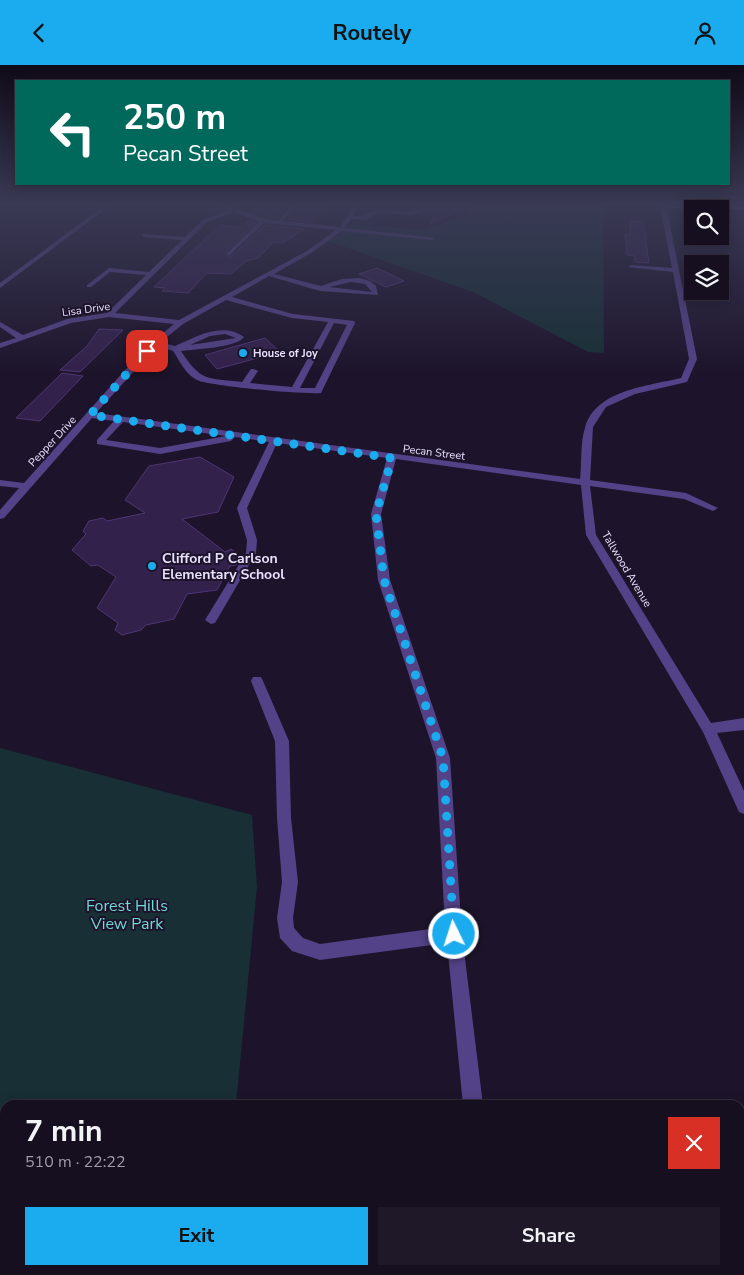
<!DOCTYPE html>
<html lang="en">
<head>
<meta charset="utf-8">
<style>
	:root { --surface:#160f20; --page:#1f1829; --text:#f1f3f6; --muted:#9e9ca5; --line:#352f3e; --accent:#1aacef }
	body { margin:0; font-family:"Nunito Sans",sans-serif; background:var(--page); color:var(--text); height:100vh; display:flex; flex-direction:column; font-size:19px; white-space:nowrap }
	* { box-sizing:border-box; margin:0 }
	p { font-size:16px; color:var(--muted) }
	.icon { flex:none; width:28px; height:28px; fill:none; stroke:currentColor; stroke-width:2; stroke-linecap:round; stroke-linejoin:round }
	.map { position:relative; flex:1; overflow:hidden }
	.drawer { position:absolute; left:0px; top:1035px; width:745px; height:175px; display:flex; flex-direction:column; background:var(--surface); border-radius:15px 15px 0 0; box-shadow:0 2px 12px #0003,0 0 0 1px var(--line) }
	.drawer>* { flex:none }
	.banner { position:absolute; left:15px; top:15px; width:715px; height:105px; border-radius:0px; box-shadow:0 2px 12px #0003,0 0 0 1px var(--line); background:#00695c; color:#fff; overflow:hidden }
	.controls { position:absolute; left:684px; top:135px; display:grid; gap:10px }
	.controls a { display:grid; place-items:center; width:45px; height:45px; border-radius:0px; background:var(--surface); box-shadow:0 2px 12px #0003,0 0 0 1px var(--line); font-size:25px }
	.pin { position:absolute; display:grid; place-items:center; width:42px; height:42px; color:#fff; margin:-21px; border-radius:10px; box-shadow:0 2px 8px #0006 }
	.me { position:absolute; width:55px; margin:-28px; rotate:356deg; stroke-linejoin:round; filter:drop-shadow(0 0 4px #0008) }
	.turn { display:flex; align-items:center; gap:18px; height:105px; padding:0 25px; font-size:22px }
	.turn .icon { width:65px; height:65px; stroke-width:2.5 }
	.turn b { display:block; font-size:35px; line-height:42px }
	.round { display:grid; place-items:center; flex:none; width:52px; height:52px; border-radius:0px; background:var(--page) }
	.headline { display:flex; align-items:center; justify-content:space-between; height:85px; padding:0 25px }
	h1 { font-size:30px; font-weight:700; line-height:38px }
	.cta { display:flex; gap:10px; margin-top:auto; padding:10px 25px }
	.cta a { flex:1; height:58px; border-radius:0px; background:var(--accent); color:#111; font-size:20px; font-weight:700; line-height:58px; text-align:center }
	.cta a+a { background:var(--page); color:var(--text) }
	header { display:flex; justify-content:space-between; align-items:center; height:65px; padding:0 25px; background:var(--accent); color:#111; font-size:22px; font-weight:700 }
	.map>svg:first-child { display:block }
	.green { fill:#172f35 }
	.building { fill:#32214b; stroke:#4f3575 }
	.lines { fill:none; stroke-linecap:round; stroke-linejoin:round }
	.minor { fill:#534287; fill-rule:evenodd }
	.major { fill:#e06ff5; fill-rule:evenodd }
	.route { stroke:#1aacef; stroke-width:9; stroke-dasharray:0 16.2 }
	.poi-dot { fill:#1aacef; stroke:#1d142b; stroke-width:2 }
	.labels { text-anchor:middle; stroke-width:4; stroke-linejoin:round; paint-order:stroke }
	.far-street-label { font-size:11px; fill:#e9e0fd; stroke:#1d142b }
	.far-poi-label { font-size:11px; font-weight:bold; fill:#e9e0fd; stroke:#1d142b; text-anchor:start }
	.poi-label { font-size:14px; font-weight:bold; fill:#e9e0fd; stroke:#1d142b; text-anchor:start }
	.near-park-label { font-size:16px; fill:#6fdad6; stroke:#1d142b }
</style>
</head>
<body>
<header><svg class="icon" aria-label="back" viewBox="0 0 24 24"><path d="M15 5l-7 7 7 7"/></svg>Routely<svg class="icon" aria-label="person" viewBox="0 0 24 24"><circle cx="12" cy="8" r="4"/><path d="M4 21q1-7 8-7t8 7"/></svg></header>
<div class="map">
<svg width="744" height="1210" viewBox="0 0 744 1210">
	<rect width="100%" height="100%" fill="#1d142b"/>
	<g class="green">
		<polygon points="471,140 603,140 604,288 588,287 473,227 325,175 341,169 350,159 422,165 467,151"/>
		<polygon points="0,683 252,750 257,822 236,1040 5,1040 5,1205 219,1205 218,1210 0,1210"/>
	</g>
	<g class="building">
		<polygon points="262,140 288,140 277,154 255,148"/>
		<polygon points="298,140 304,140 325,142 312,157 287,154"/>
		<polygon points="438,140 473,140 430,159"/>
		<polygon points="248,155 256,158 226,187 229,193 265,160 304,164 283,178 274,177 258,193 246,196 231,209 207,208 188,228 162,226 165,223 154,222 220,160 241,162"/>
		<polygon points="630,156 643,157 649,198 635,197 635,191 627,190 625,169 630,170"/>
		<polygon points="377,203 404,216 386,222 359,209"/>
		<polygon points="99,264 123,265 80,307 60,305 87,281"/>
		<polygon points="265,273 280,287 217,304 205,290"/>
		<polygon points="62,308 83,311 40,356 16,353"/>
		<polygon points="200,392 234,412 218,447 182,454 225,487 231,484 241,492 236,500 230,501 217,525 187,529 174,554 146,560 141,565 122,570 115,565 118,558 97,543 116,512 98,500 91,501 72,485 86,469 83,466 89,456 103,453 107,456 145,448 125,435 149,401"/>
	</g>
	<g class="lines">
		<g class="minor">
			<polygon points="105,140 111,140 0,223 0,218"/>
			<path d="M217,140C237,140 257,154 278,156L291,140H296L283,156L340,162L355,140H360L353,151C368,151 365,148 376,145C391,141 413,154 424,140H429L425,146L411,150L379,148L366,155L351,154L345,163L435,173L432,175L342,166L311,188L274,209L321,221L342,214L360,213L370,216L376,221L378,230L320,226L269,211L232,232L293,249L354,256L355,258L321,328C306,330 209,321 197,315C185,309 180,296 173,286L157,281L96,348L580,414C582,398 580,378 585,363C595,325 648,321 681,313L689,294L673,207L628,202L631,200L672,203L660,140H666L697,294L687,317L635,329L606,342L593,362L590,415L686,428L718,443L713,446L684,434L590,421L596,470L711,658L744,653V665L717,668L744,726V749L739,747L703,667L586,470L581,420L396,394L381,449L390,515L450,693L462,869L483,1040H463L447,878L320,895L292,886L280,873L277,853L282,817L277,753L275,676L251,616L253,612H261L263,616L289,676L291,753L298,817L293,853L294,863L303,873L320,879L445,862L436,693L378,515L371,449L387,393L277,378L247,443L257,475L256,488L215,558L211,559L205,555L246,488L247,475L237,443L269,377L235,372L231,376L160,389L97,379V375L114,356L92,353L4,453L0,454V445L19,423L0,421V415L24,418L144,284L174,259L109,252L71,258L0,283V278L16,273L0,262V257L23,270L67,254L107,248L146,210L110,207L91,222H87V220L109,203L149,207L182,175L144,172L142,169L185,172L203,155L229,145ZM234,147L259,157L227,188L229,191L264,158L336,165L307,186L179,255L115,248L207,157ZM351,217L365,219L372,227L329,222ZM226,235L292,253L328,257L292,322L250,318L258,306L254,304H251L242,317C207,313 201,317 181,286C195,284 236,283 244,272C222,256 196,272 175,281L161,277L183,259ZM334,258L347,260L315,323H300ZM225,269L236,273L190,280L210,271ZM123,357L226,371L160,383L106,375Z"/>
			<rect x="480" y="1205" width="22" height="5"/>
		</g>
		<g class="major">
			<polygon points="646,140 671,140 698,144 692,144 692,145"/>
			<polygon points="708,140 744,141 744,145 710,142"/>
		</g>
	</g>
	<linearGradient id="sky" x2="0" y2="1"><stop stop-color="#100b18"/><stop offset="0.45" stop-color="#3a3a55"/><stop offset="1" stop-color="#3a3a55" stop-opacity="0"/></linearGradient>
	<rect width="744" height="310" fill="url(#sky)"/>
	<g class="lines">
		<polyline class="route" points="147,286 90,350 392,393 376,449 384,515 443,693 454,869"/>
	</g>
	<g class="poi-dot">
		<circle cx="243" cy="288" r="5"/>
		<circle cx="152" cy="501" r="5"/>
	</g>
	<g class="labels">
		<g class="far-street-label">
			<text transform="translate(86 244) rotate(-8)" y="4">Lisa Drive</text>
			<text transform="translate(52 376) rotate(-47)" y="4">Pepper Drive</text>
			<text transform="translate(434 387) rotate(7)" y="4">Pecan Street</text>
			<text transform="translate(627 504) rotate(59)" y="4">Tallwood Avenue</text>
		</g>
		<g class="far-poi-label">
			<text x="253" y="292">House of Joy</text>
		</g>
		<g class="poi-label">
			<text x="162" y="498">Clifford P Carlson<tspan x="162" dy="16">Elementary School</tspan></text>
		</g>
		<g class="near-park-label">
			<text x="127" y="846">Forest Hills<tspan x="127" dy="18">View Park</tspan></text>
		</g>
	</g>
</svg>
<div class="controls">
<a><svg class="icon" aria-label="search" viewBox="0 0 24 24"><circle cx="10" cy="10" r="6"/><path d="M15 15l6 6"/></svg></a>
<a><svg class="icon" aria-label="layers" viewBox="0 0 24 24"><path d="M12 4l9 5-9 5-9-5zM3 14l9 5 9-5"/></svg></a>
</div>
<div class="pin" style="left:147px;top:286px;background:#d93025"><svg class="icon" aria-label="arrive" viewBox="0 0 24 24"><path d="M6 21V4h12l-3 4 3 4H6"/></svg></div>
<svg class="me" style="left:454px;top:869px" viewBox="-20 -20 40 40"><circle r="17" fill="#1aacef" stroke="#fff" stroke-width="3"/><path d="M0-11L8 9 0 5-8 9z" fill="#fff"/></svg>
<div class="banner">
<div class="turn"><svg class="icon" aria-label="left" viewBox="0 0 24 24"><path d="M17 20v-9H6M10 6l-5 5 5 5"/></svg><div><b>250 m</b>Pecan Street</div></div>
</div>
<section class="drawer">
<div class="headline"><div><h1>7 min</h1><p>510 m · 22:22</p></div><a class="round" style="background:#d93025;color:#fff"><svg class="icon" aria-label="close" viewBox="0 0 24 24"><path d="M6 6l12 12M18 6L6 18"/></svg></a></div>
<div class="cta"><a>Exit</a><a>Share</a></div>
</section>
</div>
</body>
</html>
